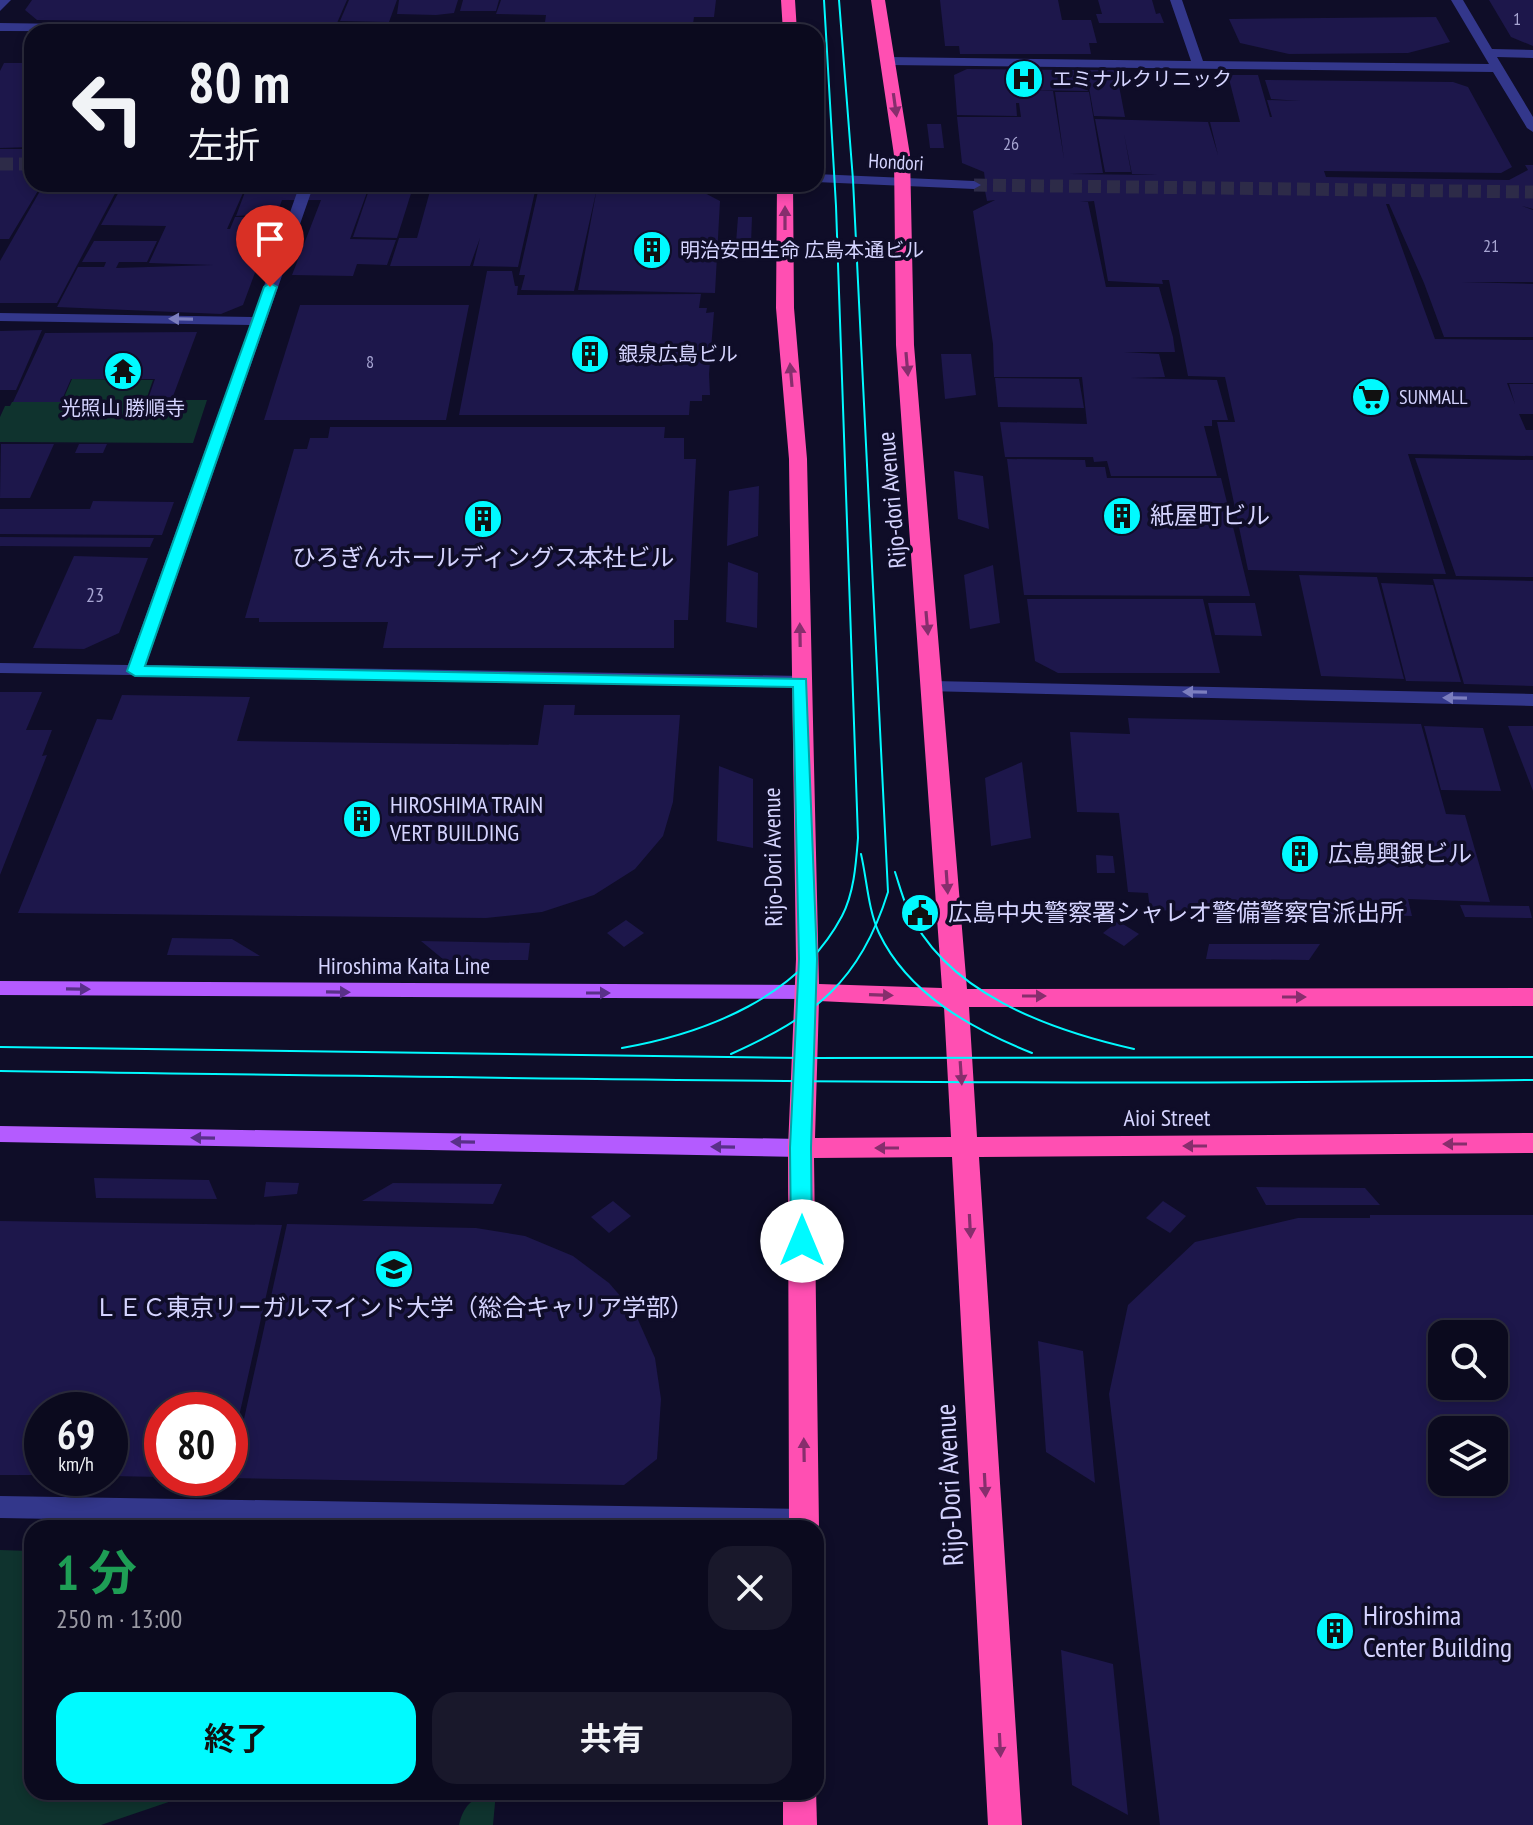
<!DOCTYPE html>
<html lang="ja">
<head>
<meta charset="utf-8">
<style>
	:root { --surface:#0b0a1e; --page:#19182b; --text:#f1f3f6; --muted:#9a9aa4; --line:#2b2b3c; --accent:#00faff }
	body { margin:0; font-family:"PT Sans Narrow","Noto Sans JP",sans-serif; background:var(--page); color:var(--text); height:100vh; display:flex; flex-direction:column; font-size:30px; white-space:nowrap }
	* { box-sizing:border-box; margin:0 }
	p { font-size:26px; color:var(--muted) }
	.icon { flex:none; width:44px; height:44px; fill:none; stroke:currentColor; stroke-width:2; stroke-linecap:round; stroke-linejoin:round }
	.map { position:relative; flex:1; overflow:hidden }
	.side { position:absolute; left:24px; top:1520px; width:800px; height:280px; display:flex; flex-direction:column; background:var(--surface); border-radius:24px; box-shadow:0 4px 12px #0003,0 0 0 2px var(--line) }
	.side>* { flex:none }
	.top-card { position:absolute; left:24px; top:24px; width:800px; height:168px; border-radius:24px; box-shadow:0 4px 12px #0003,0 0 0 2px var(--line); background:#0b0a1e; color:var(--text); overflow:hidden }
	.tools { position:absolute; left:1428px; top:1320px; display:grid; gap:16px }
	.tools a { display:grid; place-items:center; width:80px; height:80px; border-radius:16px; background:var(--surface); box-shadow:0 4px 12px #0003,0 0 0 2px var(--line); font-size:40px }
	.speed { position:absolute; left:24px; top:1392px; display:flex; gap:16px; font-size:40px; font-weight:700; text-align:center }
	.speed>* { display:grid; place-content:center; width:104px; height:104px; border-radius:50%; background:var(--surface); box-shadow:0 4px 12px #0003,0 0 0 2px var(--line); line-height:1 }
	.speed small { font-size:20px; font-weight:400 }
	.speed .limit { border:12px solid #d22; background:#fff; color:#111 }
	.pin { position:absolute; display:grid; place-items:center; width:68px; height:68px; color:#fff; margin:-82px -34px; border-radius:50% 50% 50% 0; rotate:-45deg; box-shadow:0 0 8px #0007 }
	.pin .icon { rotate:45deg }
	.me { position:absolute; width:88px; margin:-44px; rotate:0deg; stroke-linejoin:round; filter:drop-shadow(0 0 6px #0008) }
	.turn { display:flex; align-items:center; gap:28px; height:168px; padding:0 32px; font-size:36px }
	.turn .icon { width:104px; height:104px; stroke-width:2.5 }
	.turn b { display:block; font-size:56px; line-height:68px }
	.round { display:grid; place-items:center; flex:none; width:84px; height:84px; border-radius:24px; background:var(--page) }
	.overview { display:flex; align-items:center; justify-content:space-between; height:136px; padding:0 32px }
	h1 { font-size:48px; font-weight:700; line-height:60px; color:#1e9e55 }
	.button { display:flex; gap:16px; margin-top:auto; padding:16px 32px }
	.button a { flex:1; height:92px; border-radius:24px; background:var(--accent); color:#111; font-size:32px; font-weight:700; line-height:92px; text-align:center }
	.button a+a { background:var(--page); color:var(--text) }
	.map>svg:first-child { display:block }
	.green { fill:#0f332e }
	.building { fill:#1d174b; fill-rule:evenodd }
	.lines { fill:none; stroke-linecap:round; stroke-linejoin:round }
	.minor-tunnel { stroke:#2d2b48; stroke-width:13; stroke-dasharray:13 6; stroke-linecap:butt }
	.minor { fill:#33378b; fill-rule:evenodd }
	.major { fill:#b45bff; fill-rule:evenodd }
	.highway { fill:#ff4fb2; fill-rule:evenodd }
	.tram { stroke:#00faff; stroke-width:2 }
	.oneway { fill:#872e6d }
	.oneway2 { fill:#7c7ebf }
	.oneway3 { fill:#593089 }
	.route { fill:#00faff; stroke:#00a2a6; stroke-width:2 }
	.labels { text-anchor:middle; stroke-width:7; stroke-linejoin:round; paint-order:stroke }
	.far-number-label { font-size:18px; fill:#a7a5d2 }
	.far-poi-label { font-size:20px; fill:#d5d4ff; stroke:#0f0d28; text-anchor:start }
	.far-street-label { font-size:20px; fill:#d5d4ff; stroke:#0f0d28 }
	.number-label { font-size:20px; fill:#a7a5d2 }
	.street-label { font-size:24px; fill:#d5d4ff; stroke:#0f0d28 }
	.poi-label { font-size:24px; fill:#d5d4ff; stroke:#0f0d28; text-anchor:start }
	.near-street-label { font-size:28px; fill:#d5d4ff; stroke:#0f0d28 }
	.near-poi-label { font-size:28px; fill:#d5d4ff; stroke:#0f0d28; text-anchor:start }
</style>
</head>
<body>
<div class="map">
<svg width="1533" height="1825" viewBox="0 0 1533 1825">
	<rect width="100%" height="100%" fill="#0f0d28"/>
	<g class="green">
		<polygon points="72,379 153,380 146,400 207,400 193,443 0,442 0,417 5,406 10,406 12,402 62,402"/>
		<polygon points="0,1550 32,1551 32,1792 198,1792 101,1825 0,1825"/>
		<path d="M496,1792L493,1825H459C463,1804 476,1795 496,1792Z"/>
	</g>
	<g class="building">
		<polygon points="32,0 347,0 337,23 37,20 25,10"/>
		<polygon points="349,0 397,0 389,22 340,21"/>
		<polygon points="399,0 458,0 454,13 436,15 397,14"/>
		<polygon points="463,0 499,0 496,11 460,11"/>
		<polygon points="501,0 716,0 714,17 694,17 693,24 545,22 546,15 496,14"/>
		<polygon points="940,0 1058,0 1062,20 1091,20 1097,43 1089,43 1091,54 960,54 959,46 945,46"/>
		<polygon points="1098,0 1152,0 1156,14 1160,13 1164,23 1099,23 1096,14 1102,14"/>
		<polygon points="1489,0 1533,0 1533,46 1511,37"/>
		<polygon points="1436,17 1450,42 1408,53 1289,54 1240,43 1229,19"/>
		<polygon points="4,63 32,63 32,147 0,148 0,71"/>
		<polygon points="967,69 1084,70 1088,91 1025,90 1053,91 1064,159 1055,92 1089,92 1103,173 1070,174 1157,175 1132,174 1124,134 1131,172 1105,172 1095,119 1208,122 1218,155 1210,122 1240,122 1228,75 1258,75 1270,117 1272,117 1267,100 1301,101 1271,99 1265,80 1453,82 1468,87 1512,167 1501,173 1324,171 1326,177 1509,180 1528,170 1525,165 1533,165 1533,209 1522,206 1533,210 1533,282 1462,282 1533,284 1533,337 1444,337 1424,283 1389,204 1386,204 1435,339 1533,340 1533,383 1507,383 1515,404 1509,384 1533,384 1533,414 1519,414 1526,430 1533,430 1533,456 1408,454 1446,574 1248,570 1217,422 1235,422 1225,377 1188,376 1169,280 1162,280 1163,284 1108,281 1094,201 1080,202 1088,202 1106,287 1159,287 1173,337 1175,352 1124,352 1159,354 1165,377 1131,378 1217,380 1228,420 1212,420 1212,426 1204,426 1217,476 1111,476 1107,461 1094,462 1093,457 1005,457 1000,422 1087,424 1082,377 994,377 993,344 973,211 995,200 987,201 985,191 974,185 985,180 984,172 962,163 957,117 1021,117 1019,103 1016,103 1017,116 957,115 954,75"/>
		<polygon points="1086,70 1116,70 1125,117 1094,116"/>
		<polygon points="927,124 941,124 944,148 930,148"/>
		<polygon points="0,149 32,149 32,184 42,184 9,239 0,239"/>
		<polygon points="44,184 120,184 57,303 0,303 0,261"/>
		<polygon points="123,184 247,184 227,229 230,229 235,217 251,217 252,215 236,216 248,184 370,184 350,239 396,240 387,265 357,264 353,276 292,275 321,200 282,200 243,305 221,314 57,307 78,267 104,267 106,262 82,262 94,241 157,241 147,262 119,262 116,268 213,265 149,263 166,226 101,225"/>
		<polygon points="371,184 414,184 397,238 353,237"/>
		<polygon points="432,184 702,184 701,189 697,189 720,201 715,293 578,290 597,188 574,291 521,290 525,275 519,275 539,187 536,187 518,267 473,266 480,238 470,266 390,266 399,238 417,238"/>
		<polygon points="738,217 752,217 751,244 736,243"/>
		<polygon points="487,271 512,271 515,286 518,286 517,295 701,294 699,308 707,308 706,313 714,312 709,374 710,395 702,395 702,401 690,401 689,415 459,415"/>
		<polygon points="300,305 469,305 446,420 264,420"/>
		<polygon points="42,330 16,390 0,390 0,331"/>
		<polygon points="197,332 172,399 148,399 155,379 71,379 61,402 13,402 45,333"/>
		<polygon points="941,354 971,354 976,395 945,399"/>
		<polygon points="995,378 1079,379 1084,408 998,407"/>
		<polygon points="330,427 665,427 664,438 684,438 684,459 696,459 688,620 674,620 674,648 383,648 388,622 259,622 259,618 245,618 294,449 307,449 310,438 328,438"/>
		<polygon points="1,444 54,444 30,498 0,498"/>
		<polygon points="79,444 107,444 103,453 75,453"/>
		<polygon points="1415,458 1533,460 1533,577 1456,576"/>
		<polygon points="1007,459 1085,460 1086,467 1105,467 1107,478 1221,478 1250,596 1024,595"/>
		<polygon points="954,471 983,476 989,529 958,519"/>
		<polygon points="759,486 758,536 727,546 729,491"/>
		<polygon points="93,501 174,502 162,535 0,534 0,509 90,509"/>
		<polygon points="0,537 154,538 150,547 0,546"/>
		<polygon points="74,556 148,558 119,633 84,649 33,648"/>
		<polygon points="728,562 758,573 757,628 726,622"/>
		<polygon points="993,565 1000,623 970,629 964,575"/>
		<polygon points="1299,575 1377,577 1404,679 1321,676"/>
		<polygon points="1433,579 1533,581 1533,686 1464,684"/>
		<polygon points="1381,583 1433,585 1461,682 1406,681"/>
		<polygon points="1027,599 1203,599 1220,673 1058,673 1035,661"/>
		<polygon points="1208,603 1255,603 1262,636 1215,635"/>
		<polygon points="0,692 42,692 26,730 52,730 42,756 47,755 0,875"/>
		<polygon points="122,695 250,697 237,741 538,745 544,705 575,705 574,715 680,715 673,802 663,836 635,869 594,895 542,912 486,918 18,913 97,719 112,720"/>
		<polygon points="1128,718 1421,724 1446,814 1465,815 1490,902 1408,899 1412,916 1150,910 1148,893 1128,892 1119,813 1077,812 1070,732 1130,734"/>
		<polygon points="1424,726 1483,728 1501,791 1441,790"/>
		<polygon points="1508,726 1533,726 1533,791"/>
		<polygon points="1022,762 1031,838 991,846 985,778"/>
		<polygon points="719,766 753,779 753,848 717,841"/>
		<polygon points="1096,855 1113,856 1115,873 1097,873"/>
		<polygon points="1460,905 1529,906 1532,918 1465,917"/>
		<polygon points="626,920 644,933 624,947 607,933"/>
		<polygon points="1118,921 1139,934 1124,946 1103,933"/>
		<polygon points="172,938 232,939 260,956 167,955"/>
		<polygon points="421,941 530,943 528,960 444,960"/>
		<polygon points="1209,944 1320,944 1309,960 1206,959"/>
		<polygon points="94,1178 209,1180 217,1199 96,1198"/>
		<polygon points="266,1182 299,1183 297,1194 264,1197"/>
		<polygon points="393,1183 502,1184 493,1204 362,1201"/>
		<polygon points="1256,1187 1365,1188 1380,1205 1266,1205"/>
		<polygon points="613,1201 631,1216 609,1233 591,1217"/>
		<polygon points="1163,1201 1186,1216 1170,1233 1146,1218"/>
		<path d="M1370,1215H1533V1825H1160L1109,1394L1128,1305L1195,1242L1298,1218H1370ZM1442,1334H1494V1386H1442ZM1442,1430H1494V1482H1442Z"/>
		<polygon points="0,1221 282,1225 231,1452 230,1410 162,1410 162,1477 110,1476 110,1410 42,1410 42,1475 0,1475"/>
		<polygon points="287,1224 476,1228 525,1236 573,1256 609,1283 635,1313 655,1358 661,1399 657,1459 624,1485 231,1478"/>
		<polygon points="1038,1341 1083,1351 1095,1483 1046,1452"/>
		<polygon points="1061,1650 1113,1664 1128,1815 1072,1785"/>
	</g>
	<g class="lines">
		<g class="minor-tunnel">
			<polyline points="0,164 32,164"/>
			<polyline points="974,185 1533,192"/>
		</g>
		<g class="minor">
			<polygon points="0,0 11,0 0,11"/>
			<polygon points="1170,0 1182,0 1203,61 1489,64 1451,0 1463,0 1492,49 1533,50 1533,58 1497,57 1533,117 1533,132 1527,128 1493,72 889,65 883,61 889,57 1191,61"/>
			<polygon points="0,23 345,28 351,32 0,31"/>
			<polygon points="816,174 974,181 981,185 974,189 816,182"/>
			<polygon points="300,184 314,184 146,665 801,676 810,682 807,686 0,673 0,663 128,665 250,325 0,321 0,313 253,317"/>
			<polygon points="932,681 1533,694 1533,706 926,691 923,687 926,683"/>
			<polygon points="0,1496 805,1509 814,1512 818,1520 814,1528 593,1528 0,1518"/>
		</g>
		<g class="major">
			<polygon points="0,981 807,985 814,987 817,992 814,997 807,999 0,995"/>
			<polygon points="0,1126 801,1139 809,1142 812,1148 809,1154 801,1157 0,1142"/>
		</g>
		<g class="highway">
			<polygon points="781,0 795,0 797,32 783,32"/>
			<path d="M871,0H885L910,155L914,345L967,989L1533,988V1006L969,1007L977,1137L1533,1133V1153L979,1157L1022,1825H988L952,1157L814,1158L819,1528L816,1535V1528H789L788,1148L796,959L789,459L776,308L777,184H793L794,308L807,459L819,984L942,988L896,345L894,155ZM819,1001L944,1007L951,1137L815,1138Z"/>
			<polygon points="816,1790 817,1825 783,1825 783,1792"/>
		</g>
		<g class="tram">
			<path d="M861,854C867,880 868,909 879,933C908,994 972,1029 1032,1053"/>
			<path d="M895,872C899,884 902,896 907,907C944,993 1050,1030 1134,1049"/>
			<polyline points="0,1047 804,1058 1533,1057"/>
			<path d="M622,1048C707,1033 799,997 842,916C854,893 856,864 858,838L836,206L824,0"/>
			<path d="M731,1054C815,1016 860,982 888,892L853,180L839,0"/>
			<path d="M0,1071C511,1078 1022,1087 1533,1080"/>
		</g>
	</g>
	<defs><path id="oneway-solid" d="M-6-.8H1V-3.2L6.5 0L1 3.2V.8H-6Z" transform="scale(2)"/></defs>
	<g class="oneway">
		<use href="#oneway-solid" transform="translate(895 105) rotate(82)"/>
		<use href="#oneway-solid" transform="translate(785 218) rotate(-90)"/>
		<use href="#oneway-solid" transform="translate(907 364) rotate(85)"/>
		<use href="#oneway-solid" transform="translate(791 375) rotate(-95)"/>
		<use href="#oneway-solid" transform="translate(927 623) rotate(85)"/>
		<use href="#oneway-solid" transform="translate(800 635) rotate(-91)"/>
		<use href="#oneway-solid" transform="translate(947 882) rotate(86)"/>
		<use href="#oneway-solid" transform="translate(881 995) rotate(2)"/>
		<use href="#oneway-solid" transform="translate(1034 996)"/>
		<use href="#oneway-solid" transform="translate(1294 997)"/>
		<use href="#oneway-solid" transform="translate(961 1073) rotate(86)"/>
		<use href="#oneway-solid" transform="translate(1455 1144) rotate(180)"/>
		<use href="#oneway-solid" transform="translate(1195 1146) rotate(180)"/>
		<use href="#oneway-solid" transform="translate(887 1148) rotate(180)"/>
		<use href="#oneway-solid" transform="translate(970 1226) rotate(87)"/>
		<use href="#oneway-solid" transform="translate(804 1450) rotate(-91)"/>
		<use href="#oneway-solid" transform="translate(985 1485) rotate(87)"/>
		<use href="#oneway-solid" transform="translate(1000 1745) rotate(87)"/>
	</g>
	<g class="oneway2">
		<use href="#oneway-solid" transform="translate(181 319) rotate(-179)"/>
		<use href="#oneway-solid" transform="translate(1195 692) rotate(-179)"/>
		<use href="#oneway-solid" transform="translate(1455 698) rotate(-179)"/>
	</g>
	<g class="oneway3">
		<use href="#oneway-solid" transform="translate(78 989) rotate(1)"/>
		<use href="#oneway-solid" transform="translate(338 992) rotate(1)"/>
		<use href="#oneway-solid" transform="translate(598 993)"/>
		<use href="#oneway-solid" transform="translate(203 1138) rotate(-179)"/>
		<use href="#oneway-solid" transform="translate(463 1142) rotate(-179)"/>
		<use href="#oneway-solid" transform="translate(723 1147) rotate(-179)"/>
	</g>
	<polygon class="route" points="270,283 277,287 145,666 806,679 817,959 811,1148 812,1241 809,1247 802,1249 794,1247 791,1241 790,1148 799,959 793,687 135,676 127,671 264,287"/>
	<defs>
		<g id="hospital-disc" transform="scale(2)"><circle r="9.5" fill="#00faff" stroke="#0f0d28"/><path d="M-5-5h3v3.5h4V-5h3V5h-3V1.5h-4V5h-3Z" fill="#111"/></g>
		<g id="building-disc" transform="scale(2)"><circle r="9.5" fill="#00faff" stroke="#0f0d28"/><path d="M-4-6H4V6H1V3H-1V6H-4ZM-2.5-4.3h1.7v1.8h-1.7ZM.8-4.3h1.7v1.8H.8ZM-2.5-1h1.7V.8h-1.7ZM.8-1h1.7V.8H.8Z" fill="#111"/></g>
		<g id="temple-disc" transform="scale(2)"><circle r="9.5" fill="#00faff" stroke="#0f0d28"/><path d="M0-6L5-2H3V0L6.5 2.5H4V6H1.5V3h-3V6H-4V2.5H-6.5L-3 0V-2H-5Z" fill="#111"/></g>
		<g id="supermarket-disc" transform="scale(2)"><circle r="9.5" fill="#00faff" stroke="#0f0d28"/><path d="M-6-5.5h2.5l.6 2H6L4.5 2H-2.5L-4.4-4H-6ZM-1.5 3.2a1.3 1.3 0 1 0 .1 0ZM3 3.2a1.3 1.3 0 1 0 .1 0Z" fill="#111"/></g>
		<g id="civic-disc" transform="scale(2)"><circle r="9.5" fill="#00faff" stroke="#0f0d28"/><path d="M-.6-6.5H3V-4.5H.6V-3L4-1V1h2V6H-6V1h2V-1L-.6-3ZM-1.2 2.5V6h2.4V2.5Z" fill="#111"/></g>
		<g id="university-disc" transform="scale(2)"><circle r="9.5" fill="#00faff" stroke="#0f0d28"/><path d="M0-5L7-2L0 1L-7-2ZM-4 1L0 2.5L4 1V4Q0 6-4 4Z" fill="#111"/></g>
	</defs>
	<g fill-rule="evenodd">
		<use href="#hospital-disc" x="1024" y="79"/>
		<use href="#building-disc" x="652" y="250"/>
		<use href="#building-disc" x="590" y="354"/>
		<use href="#temple-disc" x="123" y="371"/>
		<use href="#supermarket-disc" x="1371" y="397"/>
		<use href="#building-disc" x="1122" y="516"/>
		<use href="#building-disc" x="483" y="519"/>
		<use href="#building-disc" x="362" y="819"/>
		<use href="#building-disc" x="1300" y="854"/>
		<use href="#civic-disc" x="920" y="913"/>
		<use href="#university-disc" x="394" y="1269"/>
		<use href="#building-disc" x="1335" y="1631"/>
	</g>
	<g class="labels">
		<g class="far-number-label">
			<text x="1517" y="25">1</text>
			<text x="1011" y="150">26</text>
			<text x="1491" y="252">21</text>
			<text x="370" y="368">8</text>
		</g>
		<g class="far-poi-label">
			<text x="1052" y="86">エミナルクリニック</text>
			<text x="680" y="257">明治安田生命 広島本通ビル</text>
			<text x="618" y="361">銀泉広島ビル</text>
			<text x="1399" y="404">SUNMALL</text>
			<text x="123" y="415" text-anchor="middle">光照山 勝順寺</text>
		</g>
		<g class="far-street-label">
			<text transform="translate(896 162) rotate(3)" y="7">Hondori</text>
		</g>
		<g class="number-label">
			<text x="95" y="602">23</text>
		</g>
		<g class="street-label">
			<text transform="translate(892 500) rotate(-95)" y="8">Rijo-dori Avenue</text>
			<text transform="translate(773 857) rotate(-91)" y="8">Rijo-Dori Avenue</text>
			<text x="404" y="974">Hiroshima Kaita Line</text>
			<text x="1167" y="1126">Aioi Street</text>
		</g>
		<g class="poi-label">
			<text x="1150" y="524">紙屋町ビル</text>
			<text x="483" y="566" text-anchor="middle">ひろぎんホールディングス本社ビル</text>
			<text x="390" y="813">HIROSHIMA TRAIN<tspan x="390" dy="28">VERT BUILDING</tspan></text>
			<text x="1328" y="862">広島興銀ビル</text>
			<text x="948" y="921">広島中央警察署シャレオ警備警察官派出所</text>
			<text x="394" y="1316" text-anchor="middle">ＬＥＣ東京リーガルマインド大学（総合キャリア学部）</text>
		</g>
		<g class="near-street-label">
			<text transform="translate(949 1485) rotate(-93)" y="10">Rijo-Dori Avenue</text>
		</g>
		<g class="near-poi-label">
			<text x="1363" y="1625">Hiroshima<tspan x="1363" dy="32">Center Building</tspan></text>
		</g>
	</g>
</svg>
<div class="tools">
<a><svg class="icon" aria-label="search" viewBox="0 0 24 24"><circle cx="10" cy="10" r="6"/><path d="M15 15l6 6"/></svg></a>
<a><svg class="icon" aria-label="layers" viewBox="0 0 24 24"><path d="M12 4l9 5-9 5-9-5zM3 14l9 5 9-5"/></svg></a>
</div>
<div class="speed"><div>69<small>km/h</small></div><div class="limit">80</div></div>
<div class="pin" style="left:270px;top:287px;background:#d93025"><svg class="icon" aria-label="arrive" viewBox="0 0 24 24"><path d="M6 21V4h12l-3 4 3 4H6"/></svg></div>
<svg class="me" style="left:802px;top:1241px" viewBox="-20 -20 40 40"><circle r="19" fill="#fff"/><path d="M0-13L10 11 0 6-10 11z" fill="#00faff"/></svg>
<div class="top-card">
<div class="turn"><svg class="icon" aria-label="left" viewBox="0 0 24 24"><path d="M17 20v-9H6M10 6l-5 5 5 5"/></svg><div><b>80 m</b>左折</div></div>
</div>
<section class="side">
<div class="overview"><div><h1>1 分</h1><p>250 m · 13:00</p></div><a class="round"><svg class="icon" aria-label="close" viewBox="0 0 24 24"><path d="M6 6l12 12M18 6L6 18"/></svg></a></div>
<div class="button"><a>終了</a><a>共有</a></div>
</section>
</div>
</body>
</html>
